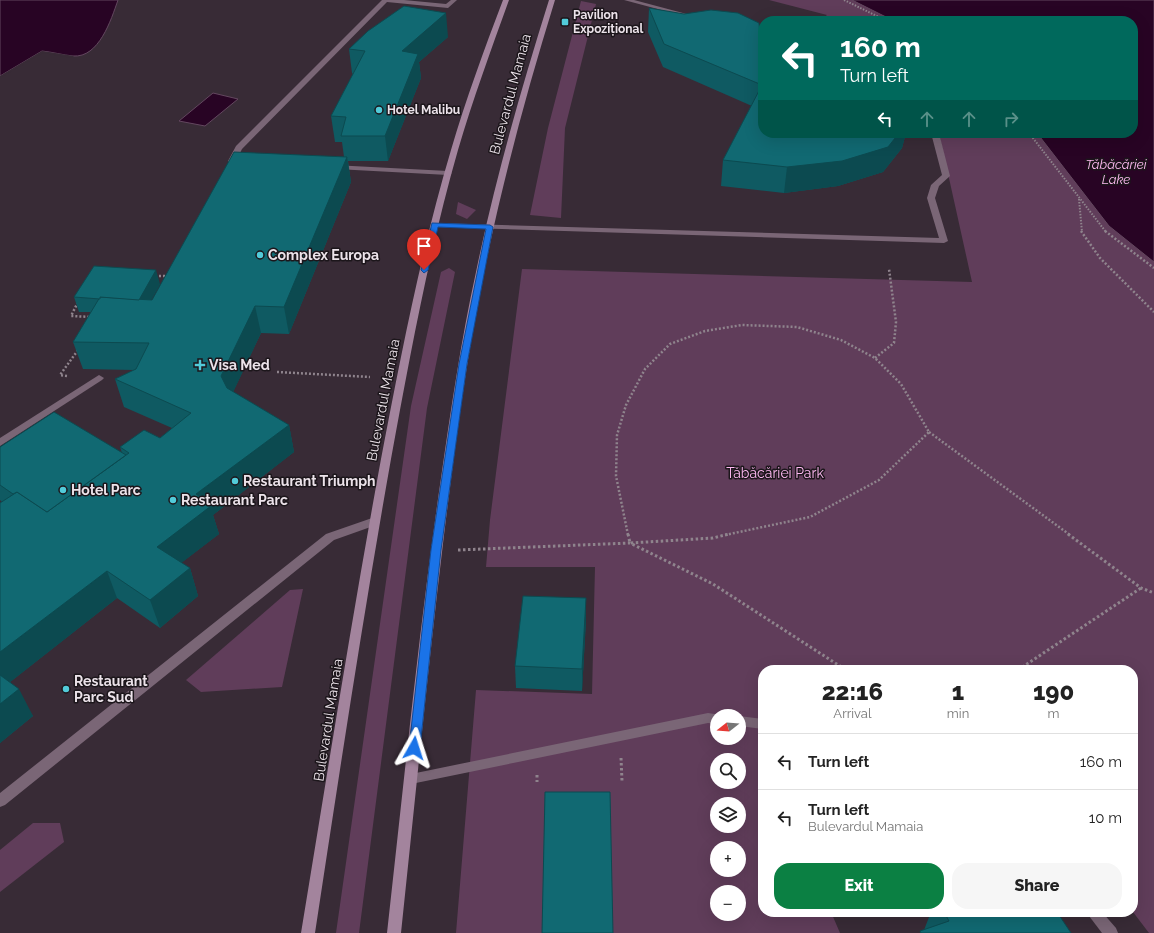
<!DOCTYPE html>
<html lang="en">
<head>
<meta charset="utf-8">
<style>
	:root { --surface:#fff; --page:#f6f6f6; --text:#222; --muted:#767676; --line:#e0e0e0; --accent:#0b8043 }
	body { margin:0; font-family:Raleway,sans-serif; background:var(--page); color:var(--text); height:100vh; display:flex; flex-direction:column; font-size:15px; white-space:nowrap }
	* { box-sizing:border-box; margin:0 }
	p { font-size:13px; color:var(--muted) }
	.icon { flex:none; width:22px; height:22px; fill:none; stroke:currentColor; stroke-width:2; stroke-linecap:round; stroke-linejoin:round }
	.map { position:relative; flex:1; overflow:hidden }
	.drawer { position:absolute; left:758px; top:665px; width:380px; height:252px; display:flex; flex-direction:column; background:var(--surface); border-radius:16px; box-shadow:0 4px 16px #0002 }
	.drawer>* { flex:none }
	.hud { position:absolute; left:758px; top:16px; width:380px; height:122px; border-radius:16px; box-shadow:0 4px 16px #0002; background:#00695c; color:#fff; overflow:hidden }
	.needle { width:26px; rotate:253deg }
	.tools { position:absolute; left:710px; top:709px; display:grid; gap:8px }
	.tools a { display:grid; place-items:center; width:36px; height:36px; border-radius:50%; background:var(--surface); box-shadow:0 4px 16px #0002; font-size:20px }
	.pin { position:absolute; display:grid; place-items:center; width:34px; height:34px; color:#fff; margin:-41px -17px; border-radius:50% 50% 50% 0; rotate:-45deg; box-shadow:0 0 4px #0007 }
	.pin .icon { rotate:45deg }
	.me { position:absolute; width:44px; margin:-22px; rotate:6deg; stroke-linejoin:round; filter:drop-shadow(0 0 3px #0008) }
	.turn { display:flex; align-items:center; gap:14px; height:84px; padding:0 16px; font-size:18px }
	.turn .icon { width:52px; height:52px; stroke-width:2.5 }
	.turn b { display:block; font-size:28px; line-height:34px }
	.lanes { display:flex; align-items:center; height:38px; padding:0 16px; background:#0003; justify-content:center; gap:20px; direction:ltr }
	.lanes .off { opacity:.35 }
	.eta { display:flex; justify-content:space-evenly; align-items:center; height:68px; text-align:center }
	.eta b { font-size:24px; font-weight:800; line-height:28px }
	.primary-button { display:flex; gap:8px; margin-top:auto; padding:8px 16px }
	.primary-button a { flex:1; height:46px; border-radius:16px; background:var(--accent); color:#fff; font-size:16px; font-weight:800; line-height:46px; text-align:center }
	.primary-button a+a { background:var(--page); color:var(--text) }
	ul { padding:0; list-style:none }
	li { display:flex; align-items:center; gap:12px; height:56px; padding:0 16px; border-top:1px solid var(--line) }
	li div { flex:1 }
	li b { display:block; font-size:15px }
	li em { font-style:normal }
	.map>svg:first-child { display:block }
	.green { fill:#603d5a; fill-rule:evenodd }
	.water { fill:#280424; stroke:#63475f }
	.pier { fill:#382b36 }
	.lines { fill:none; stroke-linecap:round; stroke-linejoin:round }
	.path-far2 { stroke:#8f848d; stroke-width:2; stroke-dasharray:1.5 1.5; stroke-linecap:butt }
	.path-far1 { stroke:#8f848d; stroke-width:2.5; stroke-dasharray:2 2; stroke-linecap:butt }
	.path { stroke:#8f848d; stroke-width:3; stroke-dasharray:2.5 2.5; stroke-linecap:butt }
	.lane { fill:#7a6676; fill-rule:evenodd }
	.street { fill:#7a6676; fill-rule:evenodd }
	.secondary { fill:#a3849d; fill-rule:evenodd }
	.wall { fill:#0f5a62 }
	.shaded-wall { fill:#0c4a50 }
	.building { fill:#116972; stroke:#0c4a50 }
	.route { fill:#1a73e8; stroke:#114b97 }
	.poi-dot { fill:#52cbd9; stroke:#1c161b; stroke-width:1.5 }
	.labels { text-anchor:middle; stroke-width:3; stroke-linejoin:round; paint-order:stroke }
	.far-poi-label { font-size:12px; font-weight:bold; fill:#ece3ea; stroke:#1c161b; text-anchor:start }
	.far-water-label { font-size:13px; font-style:italic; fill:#ffbaf3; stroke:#1c161b }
	.street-label { font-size:14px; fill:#ece3ea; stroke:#1c161b }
	.poi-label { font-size:14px; font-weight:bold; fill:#ece3ea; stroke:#1c161b; text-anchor:start }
	.park-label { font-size:14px; fill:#feb9f2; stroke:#1c161b }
</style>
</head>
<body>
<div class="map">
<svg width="1154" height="933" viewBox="0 0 1154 933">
	<rect width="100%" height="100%" fill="#382b36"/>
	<g class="green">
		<path d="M769,0H1154V933H1149L1133,912V670H763V912H831L840,933H456L476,690L592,694L595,567H486L490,520L522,269L972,282L939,133H1133V21H820L827,15ZM717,716H739V738H717ZM717,760H739V782H717ZM717,804H739V826H717ZM717,848H739V870H717ZM717,892H739V914H717Z"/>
		<polygon points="581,1 596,4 565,128 561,218 530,215 548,128"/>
		<polygon points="458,202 476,210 467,219 456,214"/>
		<polygon points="449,268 455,272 427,408 359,933 336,933 411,406 441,272"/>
		<polygon points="303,589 282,687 201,692 186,680 290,590"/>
		<polygon points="33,823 60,823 64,842 0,892 0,850"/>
	</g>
	<g class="water">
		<path d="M0,0H118C111,20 99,58 73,56C63,55 52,52 42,51L0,76Z"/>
		<polygon points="852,0 1154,0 1154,262 1109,226 1037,133 1133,133 1133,21 894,21"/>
		<polygon points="213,93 238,99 205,126 179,121"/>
	</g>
	<polygon class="pier" points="42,51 74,56 72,58 43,53 0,78 0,76"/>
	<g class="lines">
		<g class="path-far2">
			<polyline points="844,0 887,21"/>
			<polyline points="1029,133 1106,232"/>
			<polyline points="1079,199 1082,232"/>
		</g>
		<g class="path-far1">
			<polyline points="1081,231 1100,258 1154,312"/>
			<polyline points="1105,231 1154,268"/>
			<polyline points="155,276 166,276"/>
			<polyline points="78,302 71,316 91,317"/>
			<polyline points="875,358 894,343 896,322 889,269"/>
			<polyline points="277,372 370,377"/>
			<polyline points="67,376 60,375 78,350"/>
			<polyline points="929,432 1070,535"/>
			<polyline points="628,535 616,476 617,435 626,405 645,369 670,344 705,331 742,325 797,327 841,340 875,358 901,384 929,432"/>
			<polyline points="725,535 810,517 879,480 929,432"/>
		</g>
		<g class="path">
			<polyline points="628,534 630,543 713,538 729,534"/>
			<polyline points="1068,534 1141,588 1154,593"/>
			<polyline points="458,550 630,543 713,584 846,670"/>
			<polyline points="1018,670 1141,588"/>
			<polyline points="621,758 622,781"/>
			<polyline points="537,775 537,782"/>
		</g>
		<g class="lane">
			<polygon points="624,0 634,0 698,17 695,19"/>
			<polygon points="931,133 939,133 950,176 939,186 935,198 948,241 944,243 435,227 431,225 435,223 939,238 927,198 931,185 942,175"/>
			<polygon points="333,165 448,171 452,173 448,175 336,169 333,169"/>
			<polygon points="375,517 379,518 380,521 379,524 334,540 5,805 0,807 0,793 326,534"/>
			<polygon points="708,713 721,715 717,716 717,724 708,723 411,784 407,783 405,779 407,775 411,774"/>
			<polygon points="739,716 763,719 763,729 739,726"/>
			<polygon points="1086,912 1102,912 1116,928 1118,933 1102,933"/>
		</g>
		<g class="street">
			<polygon points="382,0 404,0 446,4 451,0 457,0 448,8 387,2 242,149 235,163 229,163 228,161 236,146"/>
			<polygon points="99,375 104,378 102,380 0,446 0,438"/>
		</g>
		<g class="secondary">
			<path d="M503,0H509C491,50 473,99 458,150C429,251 410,356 391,459C363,617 339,775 315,933H301C327,775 352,617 381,459C401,355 421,251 451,150C466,99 484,50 503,0Z"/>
			<path d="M549,0H555C527,90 503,180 484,272C466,359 455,447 444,535C428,668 415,800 401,933H387C404,781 419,629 441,478C451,409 461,340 476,272C495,180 521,89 549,0Z"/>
		</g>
	</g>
	<g class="wall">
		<polygon points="649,8 763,38 763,133 906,133 902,148 883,172 838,186 784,193 721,186 723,160 752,106 663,67 648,32"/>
		<polygon points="448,37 419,62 421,78 388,161 348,161 351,182 289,334 261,333 233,392 289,425 294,452 213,515 219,534 181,563 190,568 198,596 160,628 117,598 10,682 33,716 0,743 0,503 2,502 0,500 0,447 122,453 120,447 160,438 172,428 124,407 115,379 134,370 83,369 73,342 91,312 79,312 74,297 160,284 151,300 152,300 344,157 342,142 335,142 331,116 353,74 352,73 349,49"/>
		<polygon points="586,620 582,691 516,688 515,666"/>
		<polygon points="931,912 1057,912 1071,933 920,933 920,931 924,930"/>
	</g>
	<g class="shaded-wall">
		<polygon points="446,13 448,37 419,62 421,78 388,161 385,136 402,51"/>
		<polygon points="899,133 906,133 902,148 883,172 838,186 784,193 787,167"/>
		<polygon points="347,157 351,182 289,334 284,307"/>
		<polygon points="156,270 160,284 143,315 138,301"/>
		<polygon points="255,306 261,333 228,403 221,376"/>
		<polygon points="289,425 294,452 213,515 219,534 167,574 157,547 196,494"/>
		<polygon points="190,568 198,596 160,628 150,600"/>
		<polygon points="107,571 117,598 0,690 0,652"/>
		<polygon points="586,598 586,620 582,691 582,669"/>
		<polygon points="19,689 33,716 0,743 0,704"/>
	</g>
	<g class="building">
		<polygon points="404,6 446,13 402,51 418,54 385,136 341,136 346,117 331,116 365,51 349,49 368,31"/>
		<polygon points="649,8 684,14 711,10 738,13 759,23 760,37 763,38 763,133 899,133 888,147 842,161 787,167 723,160 762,85 664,44"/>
		<polygon points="234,152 347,157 284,307 255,306 221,376 227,388 289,425 196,494 211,506 157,547 190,568 150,600 107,571 0,652 0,503 17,492 47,512 129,453 120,447 144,430 160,438 191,413 115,379 136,369 149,343 73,342 100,297 152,300"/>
		<polygon points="94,266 156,270 139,300 100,297 100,299 74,297"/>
		<polygon points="54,412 126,455 47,512 17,492 13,494 0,485 0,447"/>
		<polygon points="523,596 586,598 582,669 515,666"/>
		<polygon points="0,675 19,689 0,704"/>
		<polygon points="545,792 610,792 613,933 542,933"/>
		<polygon points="944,912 1057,912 1071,933 921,933 920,931 949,921"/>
	</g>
	<polygon class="route" points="432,223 490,225 493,227 467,364 441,550 420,748 418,752 414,753 410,752 409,748 431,550 459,364 486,229 438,227 428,270 424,273 421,270"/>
	<g class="poi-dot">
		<rect x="561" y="18" width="8" height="8" rx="2"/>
		<circle cx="379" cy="110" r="4"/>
		<circle cx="260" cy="255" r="4"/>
		<path d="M198 359h4v4h4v4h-4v4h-4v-4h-4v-4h4z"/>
		<circle cx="235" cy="481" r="4"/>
		<circle cx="63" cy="490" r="4"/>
		<circle cx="173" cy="500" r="4"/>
		<circle cx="66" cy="689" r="4"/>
	</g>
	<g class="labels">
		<g class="far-poi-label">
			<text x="573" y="19">Pavilion<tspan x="573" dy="14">Expozițional</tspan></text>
			<text x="387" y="114">Hotel Malibu</text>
		</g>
		<g class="far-water-label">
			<text x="1116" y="169">Tăbăcăriei<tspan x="1116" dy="15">Lake</tspan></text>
		</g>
		<g class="street-label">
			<text transform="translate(510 94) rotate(-75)" y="5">Bulevardul Mamaia</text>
			<text transform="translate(383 400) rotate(-79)" y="5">Bulevardul Mamaia</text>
			<text transform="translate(328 720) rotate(-81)" y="5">Bulevardul Mamaia</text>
		</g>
		<g class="poi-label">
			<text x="268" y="260">Complex Europa</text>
			<text x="209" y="370">Visa Med</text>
			<text x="243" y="486">Restaurant Triumph</text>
			<text x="71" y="495">Hotel Parc</text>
			<text x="181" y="505">Restaurant Parc</text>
			<text x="74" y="686">Restaurant<tspan x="74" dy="16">Parc Sud</tspan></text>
		</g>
		<g class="park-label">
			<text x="775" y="478">Tăbăcăriei Park</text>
		</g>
	</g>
</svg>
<div class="tools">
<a><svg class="needle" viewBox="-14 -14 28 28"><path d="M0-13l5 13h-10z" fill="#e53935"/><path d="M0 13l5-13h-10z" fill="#767676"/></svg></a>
<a><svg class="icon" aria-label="search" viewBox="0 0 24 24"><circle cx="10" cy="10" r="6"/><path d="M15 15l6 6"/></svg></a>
<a><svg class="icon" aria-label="layers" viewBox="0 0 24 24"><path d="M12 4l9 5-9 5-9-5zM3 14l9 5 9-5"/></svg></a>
<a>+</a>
<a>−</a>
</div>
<div class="pin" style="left:424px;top:270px;background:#d93025"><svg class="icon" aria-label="arrive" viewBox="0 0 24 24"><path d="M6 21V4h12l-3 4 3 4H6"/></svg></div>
<svg class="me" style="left:414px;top:748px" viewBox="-20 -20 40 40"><path d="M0-17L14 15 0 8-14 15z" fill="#1a73e8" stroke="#fff" stroke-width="4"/></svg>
<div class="hud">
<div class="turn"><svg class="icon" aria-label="left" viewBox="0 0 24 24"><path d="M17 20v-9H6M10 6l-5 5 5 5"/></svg><div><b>160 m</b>Turn left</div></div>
<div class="lanes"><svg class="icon" aria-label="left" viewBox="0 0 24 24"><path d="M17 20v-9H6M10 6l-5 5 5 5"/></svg><svg class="icon off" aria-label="ahead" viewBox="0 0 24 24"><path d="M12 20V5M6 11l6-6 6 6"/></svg><svg class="icon off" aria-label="ahead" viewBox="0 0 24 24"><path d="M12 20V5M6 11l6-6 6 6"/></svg><svg class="icon off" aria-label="right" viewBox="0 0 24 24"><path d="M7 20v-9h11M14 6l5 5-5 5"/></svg></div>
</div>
<section class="drawer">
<div class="eta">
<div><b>22:16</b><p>Arrival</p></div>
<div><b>1</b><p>min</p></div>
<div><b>190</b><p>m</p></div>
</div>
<ul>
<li><svg class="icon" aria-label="left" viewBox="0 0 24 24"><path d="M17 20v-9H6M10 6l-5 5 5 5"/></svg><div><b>Turn left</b></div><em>160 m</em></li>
<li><svg class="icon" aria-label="left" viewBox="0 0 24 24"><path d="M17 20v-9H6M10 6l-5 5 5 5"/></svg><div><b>Turn left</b><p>Bulevardul Mamaia</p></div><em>10 m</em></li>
</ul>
<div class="primary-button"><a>Exit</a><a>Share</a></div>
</section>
</div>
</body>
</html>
